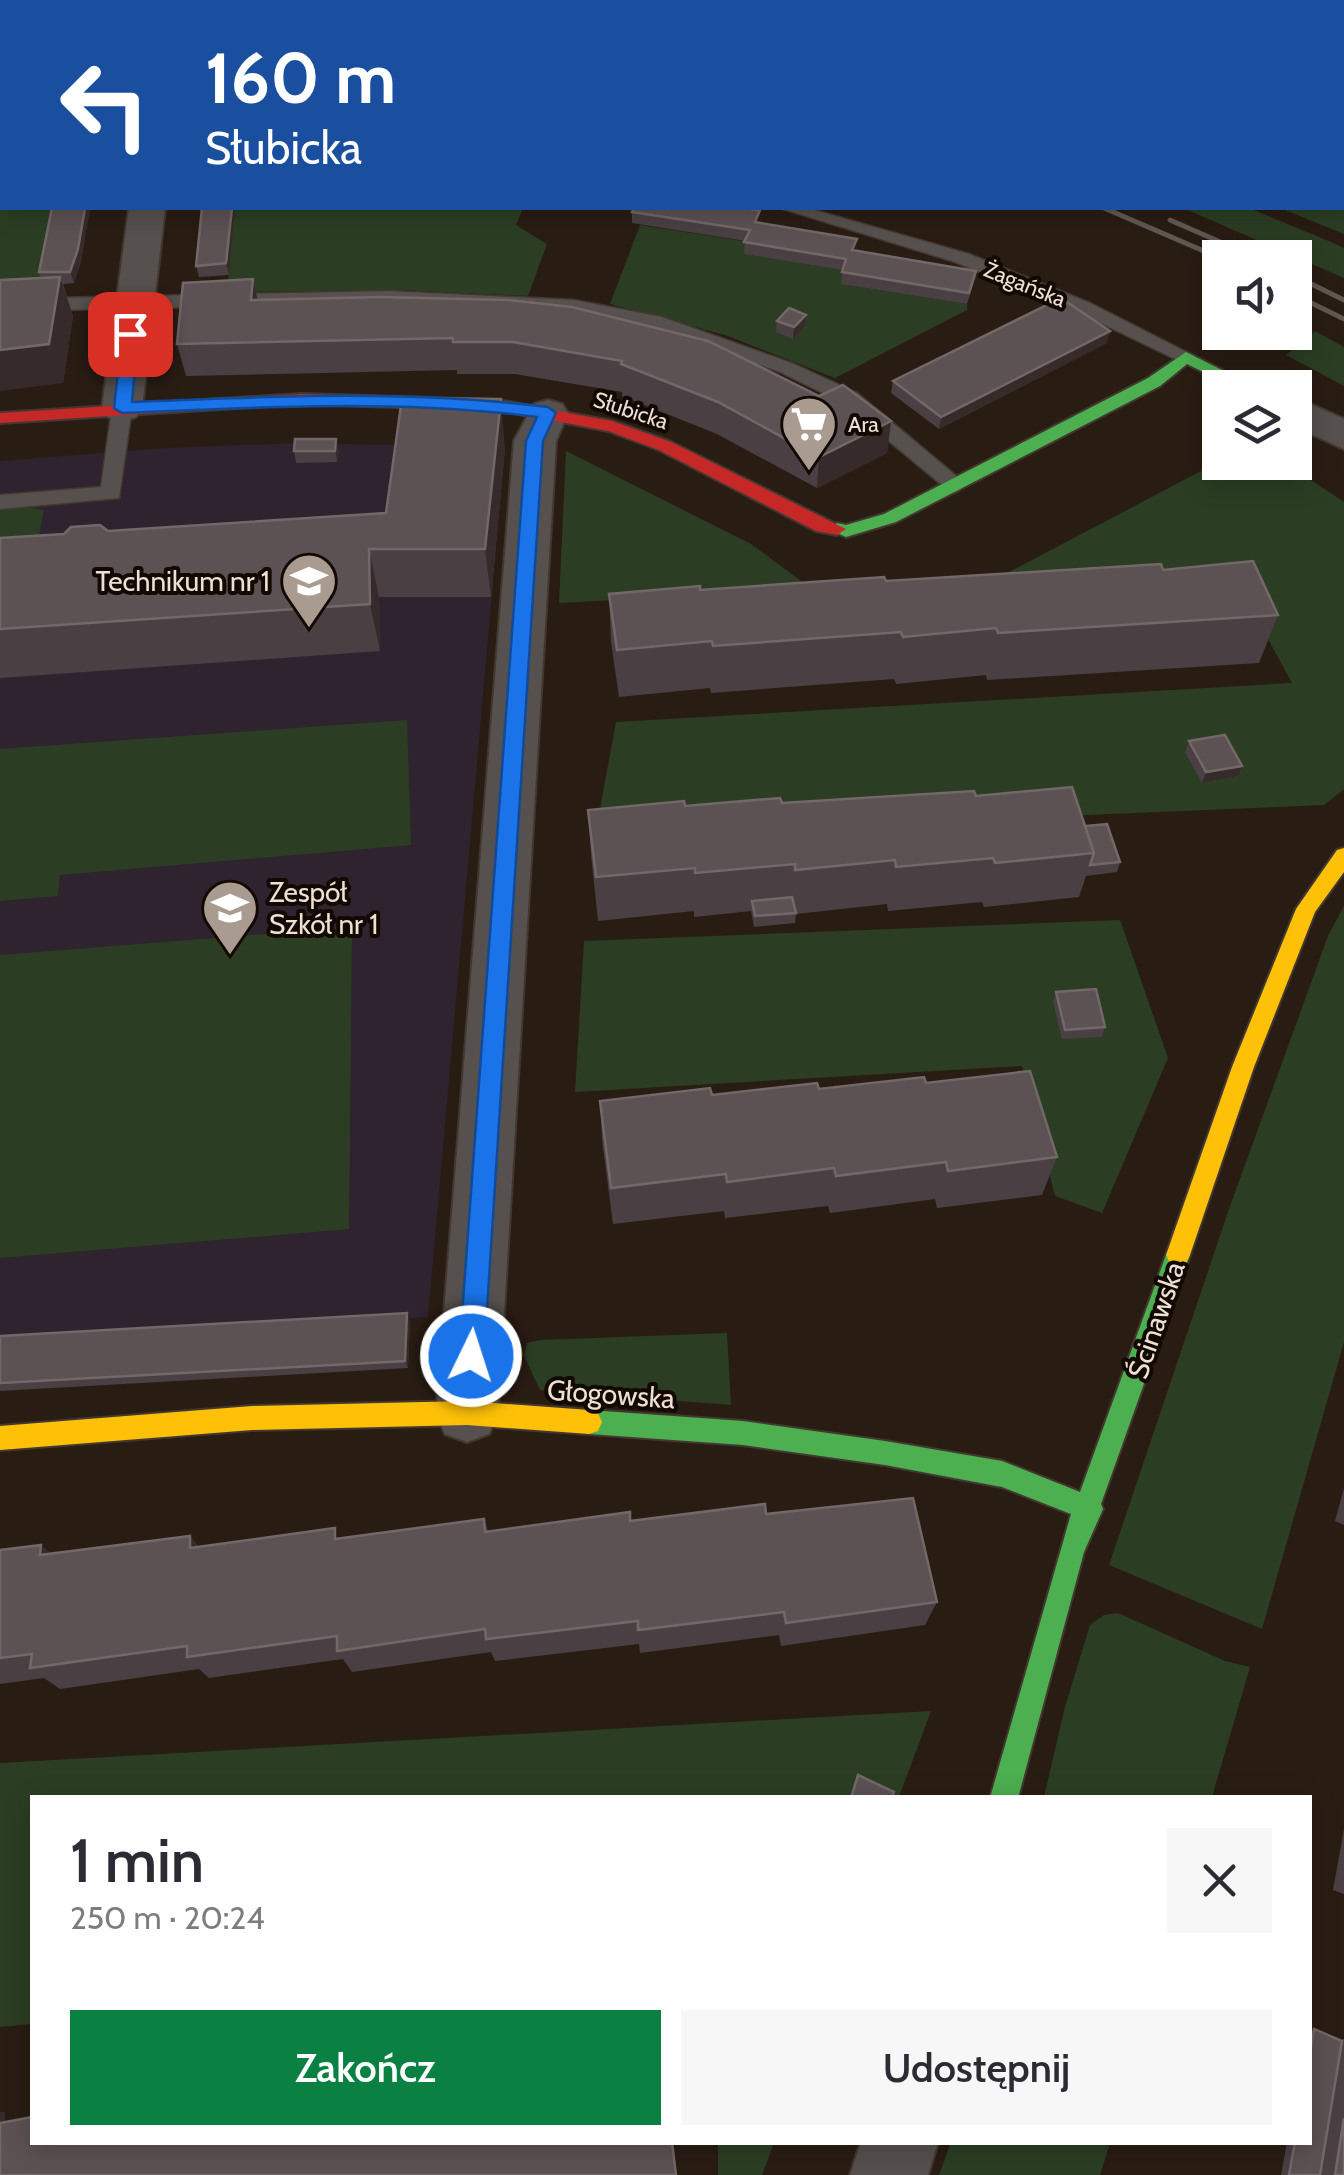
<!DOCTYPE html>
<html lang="pl">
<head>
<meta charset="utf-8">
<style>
	:root { --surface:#fff; --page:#f7f7f7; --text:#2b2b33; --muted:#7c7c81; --accent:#0b8043 }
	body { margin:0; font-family:Cabin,sans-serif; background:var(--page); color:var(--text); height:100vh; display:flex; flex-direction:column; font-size:38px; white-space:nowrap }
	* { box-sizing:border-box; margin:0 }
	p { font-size:32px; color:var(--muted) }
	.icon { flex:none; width:55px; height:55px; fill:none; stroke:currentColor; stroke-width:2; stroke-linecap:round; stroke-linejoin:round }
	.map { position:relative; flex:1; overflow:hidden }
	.side { position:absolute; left:30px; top:1795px; width:1282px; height:350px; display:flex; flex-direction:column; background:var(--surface); border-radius:0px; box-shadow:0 5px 25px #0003 }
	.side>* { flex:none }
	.guide { position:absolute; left:0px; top:0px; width:1345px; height:210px; box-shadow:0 5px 25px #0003; background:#1a4fa0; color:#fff; overflow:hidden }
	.buttons { position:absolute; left:1202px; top:240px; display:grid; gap:20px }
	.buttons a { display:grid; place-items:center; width:110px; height:110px; border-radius:0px; background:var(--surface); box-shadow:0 5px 25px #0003; font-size:50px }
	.pin { position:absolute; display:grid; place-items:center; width:85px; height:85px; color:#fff; margin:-42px; border-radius:20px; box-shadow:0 5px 15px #0006 }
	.me { position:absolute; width:110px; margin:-55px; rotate:4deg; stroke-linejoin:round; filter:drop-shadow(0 0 8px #0008) }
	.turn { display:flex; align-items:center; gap:35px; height:210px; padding:0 40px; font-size:45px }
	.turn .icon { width:130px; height:130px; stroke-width:2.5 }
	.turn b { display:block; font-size:70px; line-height:85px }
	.round { display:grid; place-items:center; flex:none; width:105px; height:105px; border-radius:0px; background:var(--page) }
	.overview { display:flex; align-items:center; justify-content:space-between; height:170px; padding:0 40px }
	h1 { font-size:60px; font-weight:600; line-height:75px }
	.cta { display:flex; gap:20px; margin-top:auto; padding:20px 40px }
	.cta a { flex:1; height:115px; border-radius:0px; background:var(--accent); color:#fff; font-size:40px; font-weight:600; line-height:115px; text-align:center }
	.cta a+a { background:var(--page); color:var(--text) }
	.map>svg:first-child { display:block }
	.education { fill:#2e232f }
	.green { fill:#2b3e23 }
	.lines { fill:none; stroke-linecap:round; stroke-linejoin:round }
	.lane-casing { stroke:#433830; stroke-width:3 }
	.street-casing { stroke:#433830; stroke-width:4 }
	.fast-casing { stroke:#433830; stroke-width:4 }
	.slow-casing { stroke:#433830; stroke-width:4 }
	.jam-casing { stroke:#433830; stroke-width:4 }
	.lane { fill:#56504e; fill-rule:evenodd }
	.street { fill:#56504e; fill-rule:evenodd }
	.fast { fill:#4caf50; fill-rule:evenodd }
	.slow { fill:#ffc107; fill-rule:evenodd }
	.jam { fill:#c62828; fill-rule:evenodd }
	.rail { stroke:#605854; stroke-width:5 }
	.wall { fill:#4a4044 }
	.shaded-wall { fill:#362a2a }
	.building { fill:#5c5153; stroke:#736768; stroke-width:2.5 }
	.route { fill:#1a73e8; stroke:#114b97; stroke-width:2.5 }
	.labels { text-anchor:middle; stroke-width:8; stroke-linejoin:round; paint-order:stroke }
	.far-street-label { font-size:22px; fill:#efdfd4; stroke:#120903 }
	.far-poi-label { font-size:22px; fill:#efdfd4; stroke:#120903; text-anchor:start }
	.poi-label { font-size:28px; fill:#efdfd4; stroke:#120903; text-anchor:end }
	.street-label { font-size:28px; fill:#efdfd4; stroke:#120903 }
</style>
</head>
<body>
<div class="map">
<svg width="1344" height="2175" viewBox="0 0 1344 2175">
	<rect width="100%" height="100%" fill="#291c13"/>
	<polygon class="education" points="298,443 505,447 428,1317 0,1342 0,461 165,448"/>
	<g class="green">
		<polygon points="1343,27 1344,28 1344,234 1280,208 1342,208"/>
		<polygon points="0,154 2,208 58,208 43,284 0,303"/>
		<polygon points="235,208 523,208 516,225 547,244 528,296 399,290 227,292"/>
		<polygon points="1183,208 1249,208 1331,242 1344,248 1344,278"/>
		<polygon points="640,225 749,242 745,254 845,270 842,284 967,304 967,310 835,378 725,335 610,304"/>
		<polygon points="1315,331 1344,347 1344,386 1286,355"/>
		<polygon points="566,451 751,544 812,589 559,603"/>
		<polygon points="1220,461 1285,463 1344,502 1344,789 1324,805 595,836 616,722 1292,683 1237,582 975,590"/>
		<polygon points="21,506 44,510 37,545 0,559 0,508"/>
		<polygon points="407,720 411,845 60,875 58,896 0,901 0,749"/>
		<polygon points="1344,906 1344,1342 1262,1629 1109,1565 1229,1209 1328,936"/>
		<polygon points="1120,920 1168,1058 1102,1213 1055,1196 1022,1066 575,1092 584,941"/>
		<polygon points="352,927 349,1229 0,1258 0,955"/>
		<polygon points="727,1333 731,1405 540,1390 524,1356 527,1343 540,1340"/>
		<polygon points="1118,1613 1225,1661 1250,1667 1212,1797 1044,1797 1065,1707 1090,1625 1104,1615"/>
		<polygon points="931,1711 899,1797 32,1798 32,2024 0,2027 0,1763"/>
		<polygon points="951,2142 1110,2142 1110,2143 1100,2175 939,2175"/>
		<polygon points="718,2143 718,2142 774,2143 762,2175 718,2175"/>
	</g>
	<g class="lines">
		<g class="lane-casing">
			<g id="lane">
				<rect x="0" y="106" width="2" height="10"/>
				<polygon points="780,208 807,208 969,254 1090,303 1196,357 1193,361 1179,361 1076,311 955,262"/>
				<polygon points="389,291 574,300 662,317 794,364 857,393 967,485 956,492 948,490 843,403 780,372 651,326 574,312 389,303 55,310 0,316 0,304 55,298"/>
				<polygon points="122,402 132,408 119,498 0,509 0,495 101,487 112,408"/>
			</g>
		</g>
		<g class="street-casing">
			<g id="street">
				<polygon points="129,208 165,208 142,408 136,417 122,421 108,417 102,408"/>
				<polygon points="1295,397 1344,419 1344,449 1295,427"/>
				<polygon points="548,400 562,404 568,413 556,441 498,1413 489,1434 467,1442 445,1434 436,1413 514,441 534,404"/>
				<polygon points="861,2142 938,2142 928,2175 850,2175"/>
			</g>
		</g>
		<g class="fast-casing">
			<g id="fast">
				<polygon points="1186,352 1258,388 1236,388 1187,364 1160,386 896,522 846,537 828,529 837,523 846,525 884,514 1148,378"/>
				<polygon points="1178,1244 1186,1247 1190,1255 1101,1504 1103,1509 1084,1552 1018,1798 990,1798 1071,1514 1002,1487 885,1465 743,1445 589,1434 580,1431 576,1422 580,1413 589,1410 743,1421 885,1441 1002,1461 1080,1492 1166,1255 1170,1247"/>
			</g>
		</g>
		<g class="slow-casing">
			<g id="slow">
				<polygon points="1344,848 1344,872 1315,912 1254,1067 1190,1255 1186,1263 1178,1266 1170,1263 1166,1255 1232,1067 1296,909 1337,850"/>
				<polygon points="467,1401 589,1410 598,1413 602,1422 598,1431 589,1434 467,1425 252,1430 0,1450 0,1426 252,1406"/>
			</g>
		</g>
		<g class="jam-casing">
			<polygon id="jam" points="301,394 498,400 612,421 671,442 846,529 837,535 816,531 659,450 608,431 498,410 301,404 0,423 0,413"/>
		</g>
		<use href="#lane" class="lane"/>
		<use href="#street" class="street"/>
		<use href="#fast" class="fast"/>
		<use href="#slow" class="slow"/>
		<use href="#jam" class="jam"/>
		<g class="rail">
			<polyline points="1313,0 1317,2"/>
			<polyline points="1338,0 1342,2"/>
			<polyline points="32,2 49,0"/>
			<polyline points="166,2 180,0"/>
			<polyline points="1104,208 1220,258"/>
			<polyline points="1170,220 1257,258"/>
			<polyline points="1295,276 1344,300"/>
			<polyline points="1295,295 1344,319"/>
		</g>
	</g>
	<g class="wall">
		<polygon points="52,208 90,208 81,261 74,283 63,284 73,316 63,383 39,272"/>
		<polygon points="202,208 235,208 229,275 199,277 196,266"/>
		<polygon points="632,212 759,223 855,251 974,282 967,304 841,284 843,270 744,254 745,241 632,223"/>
		<polygon points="253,279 257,300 380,297 819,396 891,421 887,453 817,488 717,434 622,396 622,392 515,374 457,374 457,370 186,376 177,344"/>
		<polygon points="777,321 805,326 793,339 776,332"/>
		<polygon points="1107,343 939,429 891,393 893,381"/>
		<polygon points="505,448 491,597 379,597 380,651 0,678 0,538 386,513"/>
		<polygon points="339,450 337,462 296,463 294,451"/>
		<polygon points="1163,570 1278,615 1259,663 987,680 986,675 896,684 894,679 711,693 710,688 619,697 611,642 609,594"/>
		<polygon points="1189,741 1238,776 1202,783 1185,752"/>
		<polygon points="976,796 1085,826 1120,862 1117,872 1086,876 1079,897 984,907 982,902 888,911 887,904 796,914 795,923 754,927 751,911 694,917 694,911 598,921 591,855 588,810"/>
		<polygon points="1056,992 1105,1027 1102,1037 1062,1039 1053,1002"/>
		<polygon points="926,1083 1057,1157 1042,1195 937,1208 935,1199 830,1213 828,1206 725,1218 724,1211 613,1224 602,1140 600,1101"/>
		<polygon points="410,1321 408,1368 0,1391 0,1336"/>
		<polygon points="1344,1488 1344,1525 1335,1521"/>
		<polygon points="766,1514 937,1602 925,1625 781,1646 779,1635 640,1653 639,1644 495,1661 491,1652 352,1672 343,1659 209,1678 199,1669 60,1689 44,1678 0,1684 0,1550 41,1545 51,1554 190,1536 198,1546 341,1538 484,1519 488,1531 630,1521"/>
		<polygon points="1344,1829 1344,1894 1333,1890"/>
		<polygon points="1314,2029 1339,2040 1344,2039 1344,2175 1281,2175 1287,2142 1310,2142 1310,2030"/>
	</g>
	<g class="shaded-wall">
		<polygon points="85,208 90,208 81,261 74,283 70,272"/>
		<polygon points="232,208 235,208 229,275 226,263"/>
		<polygon points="60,277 73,316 63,383 0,391 0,350"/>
		<polygon points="253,279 260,311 251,300"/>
		<polygon points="806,315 805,326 793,339 794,327"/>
		<polygon points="1110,331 1107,343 939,429 941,417"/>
		<polygon points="501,399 505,448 491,597 485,549"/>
		<polygon points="891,421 887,453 817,488 819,457"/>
		<polygon points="336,439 339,450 337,462 335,451"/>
		<polygon points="369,549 379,597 380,651 370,604"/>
		<polygon points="1242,766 1238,776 1202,783 1206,772"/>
		<polygon points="407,1313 410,1321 408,1368 405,1361"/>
		<polygon points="190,1536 211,1562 190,1548"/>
		<polygon points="41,1545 69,1570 40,1555"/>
		<rect x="0" y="2112" width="5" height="16"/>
	</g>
	<g class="building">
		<polygon points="1017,0 1040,0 1042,1 1020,2"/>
		<rect x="0" y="124" width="2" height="19"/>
		<polygon points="1342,156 1344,157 1344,182 1342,181"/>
		<polygon points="52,208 85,208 78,249 70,272 39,272"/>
		<polygon points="202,208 232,208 226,263 196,266"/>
		<polygon points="634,208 740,208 760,210 755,222 857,239 852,250 976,271 969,293 842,272 846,259 744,242 750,230 632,212"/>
		<polygon points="60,277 49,344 0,350 0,280"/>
		<polygon points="253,279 251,300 380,297 508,300 572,307 708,341 819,396 843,385 891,421 819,457 718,402 621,364 622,361 513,342 453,342 453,338 177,344 183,283"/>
		<polygon points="1061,298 1110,331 941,417 893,381"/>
		<polygon points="789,308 806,315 794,327 777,321"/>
		<polygon points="402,398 501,399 485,549 369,549 370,604 0,629 0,538 64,534 71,527 100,525 108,531 386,513"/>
		<polygon points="295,439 336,439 335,451 294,451"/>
		<polygon points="1253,561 1278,615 998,633 996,628 903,637 901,632 713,646 712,641 617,650 609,594 700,586 700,590 884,577 886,581 1161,564 1163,570"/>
		<polygon points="1225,735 1242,766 1206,772 1189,741"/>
		<polygon points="1072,787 1094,853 995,863 993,858 896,867 895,860 795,870 795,864 695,873 695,868 596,877 588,810 684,801 685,806 780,798 782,803 974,791 976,796"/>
		<polygon points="1107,824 1120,862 1090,865 1094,853 1085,826"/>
		<polygon points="792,897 796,913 755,916 752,901"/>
		<polygon points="1096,989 1105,1027 1065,1030 1056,992"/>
		<polygon points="1030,1071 1057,1157 948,1171 946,1162 836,1176 834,1168 727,1182 726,1174 611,1188 600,1101 710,1088 712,1095 817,1083 819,1089 924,1077 926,1083"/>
		<polygon points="407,1313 405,1361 0,1383 0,1336"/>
		<polygon points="913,1498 937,1602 786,1623 784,1612 638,1630 638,1621 486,1639 485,1629 337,1651 337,1636 187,1657 187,1646 30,1668 32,1654 0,1658 0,1550 41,1545 40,1555 190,1536 190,1548 335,1528 335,1539 484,1519 485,1532 630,1512 630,1521 765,1504 766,1514"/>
		<polygon points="858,1775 894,1792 892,1798 851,1798"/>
		<polygon points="1314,2029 1342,2041 1320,2175 1289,2175 1295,2142 1310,2142 1310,2054"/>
		<polygon points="32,2117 32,2142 672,2142 676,2175 0,2175 0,2123"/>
		<polygon points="1344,2118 1344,2175 1335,2175"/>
	</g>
	<path class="route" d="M130,329L138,334L132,402C271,396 409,390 548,407L556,413L543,441L484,1356L480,1364L471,1368L462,1364L459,1356L526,441L537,417C399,399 261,407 122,413L114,408L122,334Z"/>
	<defs>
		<g id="supermarket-pin" transform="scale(2.875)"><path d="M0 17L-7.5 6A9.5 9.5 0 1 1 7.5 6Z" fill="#aa9b90" stroke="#120903"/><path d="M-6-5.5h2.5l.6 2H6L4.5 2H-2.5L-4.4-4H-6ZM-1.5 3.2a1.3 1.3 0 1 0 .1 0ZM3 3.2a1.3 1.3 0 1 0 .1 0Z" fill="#fff"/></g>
		<g id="school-pin" transform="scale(2.875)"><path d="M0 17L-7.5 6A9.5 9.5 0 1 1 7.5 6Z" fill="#aa9b90" stroke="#120903"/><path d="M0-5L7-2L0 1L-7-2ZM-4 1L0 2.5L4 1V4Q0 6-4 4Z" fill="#fff"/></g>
	</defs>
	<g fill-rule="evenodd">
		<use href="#supermarket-pin" x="809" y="424"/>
		<use href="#school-pin" x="309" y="581"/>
		<use href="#school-pin" x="230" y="908"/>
	</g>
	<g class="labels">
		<g class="far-street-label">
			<text transform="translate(1025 284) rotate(22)" y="8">Żagańska</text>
			<text transform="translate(631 410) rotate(18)" y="8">Słubicka</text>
		</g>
		<g class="far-poi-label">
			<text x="848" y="432">Ara</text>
		</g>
		<g class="poi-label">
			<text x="270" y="591">Technikum nr 1</text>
			<text x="269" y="902" text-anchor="start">Zespół<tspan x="269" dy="32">Szkół nr 1</tspan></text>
		</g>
		<g class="street-label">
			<text transform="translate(1156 1320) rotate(-71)" y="10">Ścinawska</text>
			<text transform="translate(611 1394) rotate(4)" y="10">Głogowska</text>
		</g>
	</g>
</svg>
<div class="buttons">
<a><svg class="icon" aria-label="sound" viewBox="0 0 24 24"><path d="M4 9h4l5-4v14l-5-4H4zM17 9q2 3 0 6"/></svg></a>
<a><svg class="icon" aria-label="layers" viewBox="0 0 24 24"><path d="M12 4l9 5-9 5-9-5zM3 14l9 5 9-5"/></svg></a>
</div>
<div class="pin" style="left:130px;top:334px;background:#d93025"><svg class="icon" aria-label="arrive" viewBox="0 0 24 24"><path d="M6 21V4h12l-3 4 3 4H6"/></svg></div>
<svg class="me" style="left:471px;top:1356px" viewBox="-20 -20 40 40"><circle r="17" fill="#1a73e8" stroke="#fff" stroke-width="3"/><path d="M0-11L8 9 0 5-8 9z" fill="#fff"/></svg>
<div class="guide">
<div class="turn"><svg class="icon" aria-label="left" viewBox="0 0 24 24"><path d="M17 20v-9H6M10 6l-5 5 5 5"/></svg><div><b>160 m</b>Słubicka</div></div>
</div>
<section class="side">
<div class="overview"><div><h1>1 min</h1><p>250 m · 20:24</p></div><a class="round"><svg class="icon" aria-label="close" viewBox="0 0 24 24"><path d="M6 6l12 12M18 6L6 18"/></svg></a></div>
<div class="cta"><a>Zakończ</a><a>Udostępnij</a></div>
</section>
</div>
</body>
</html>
